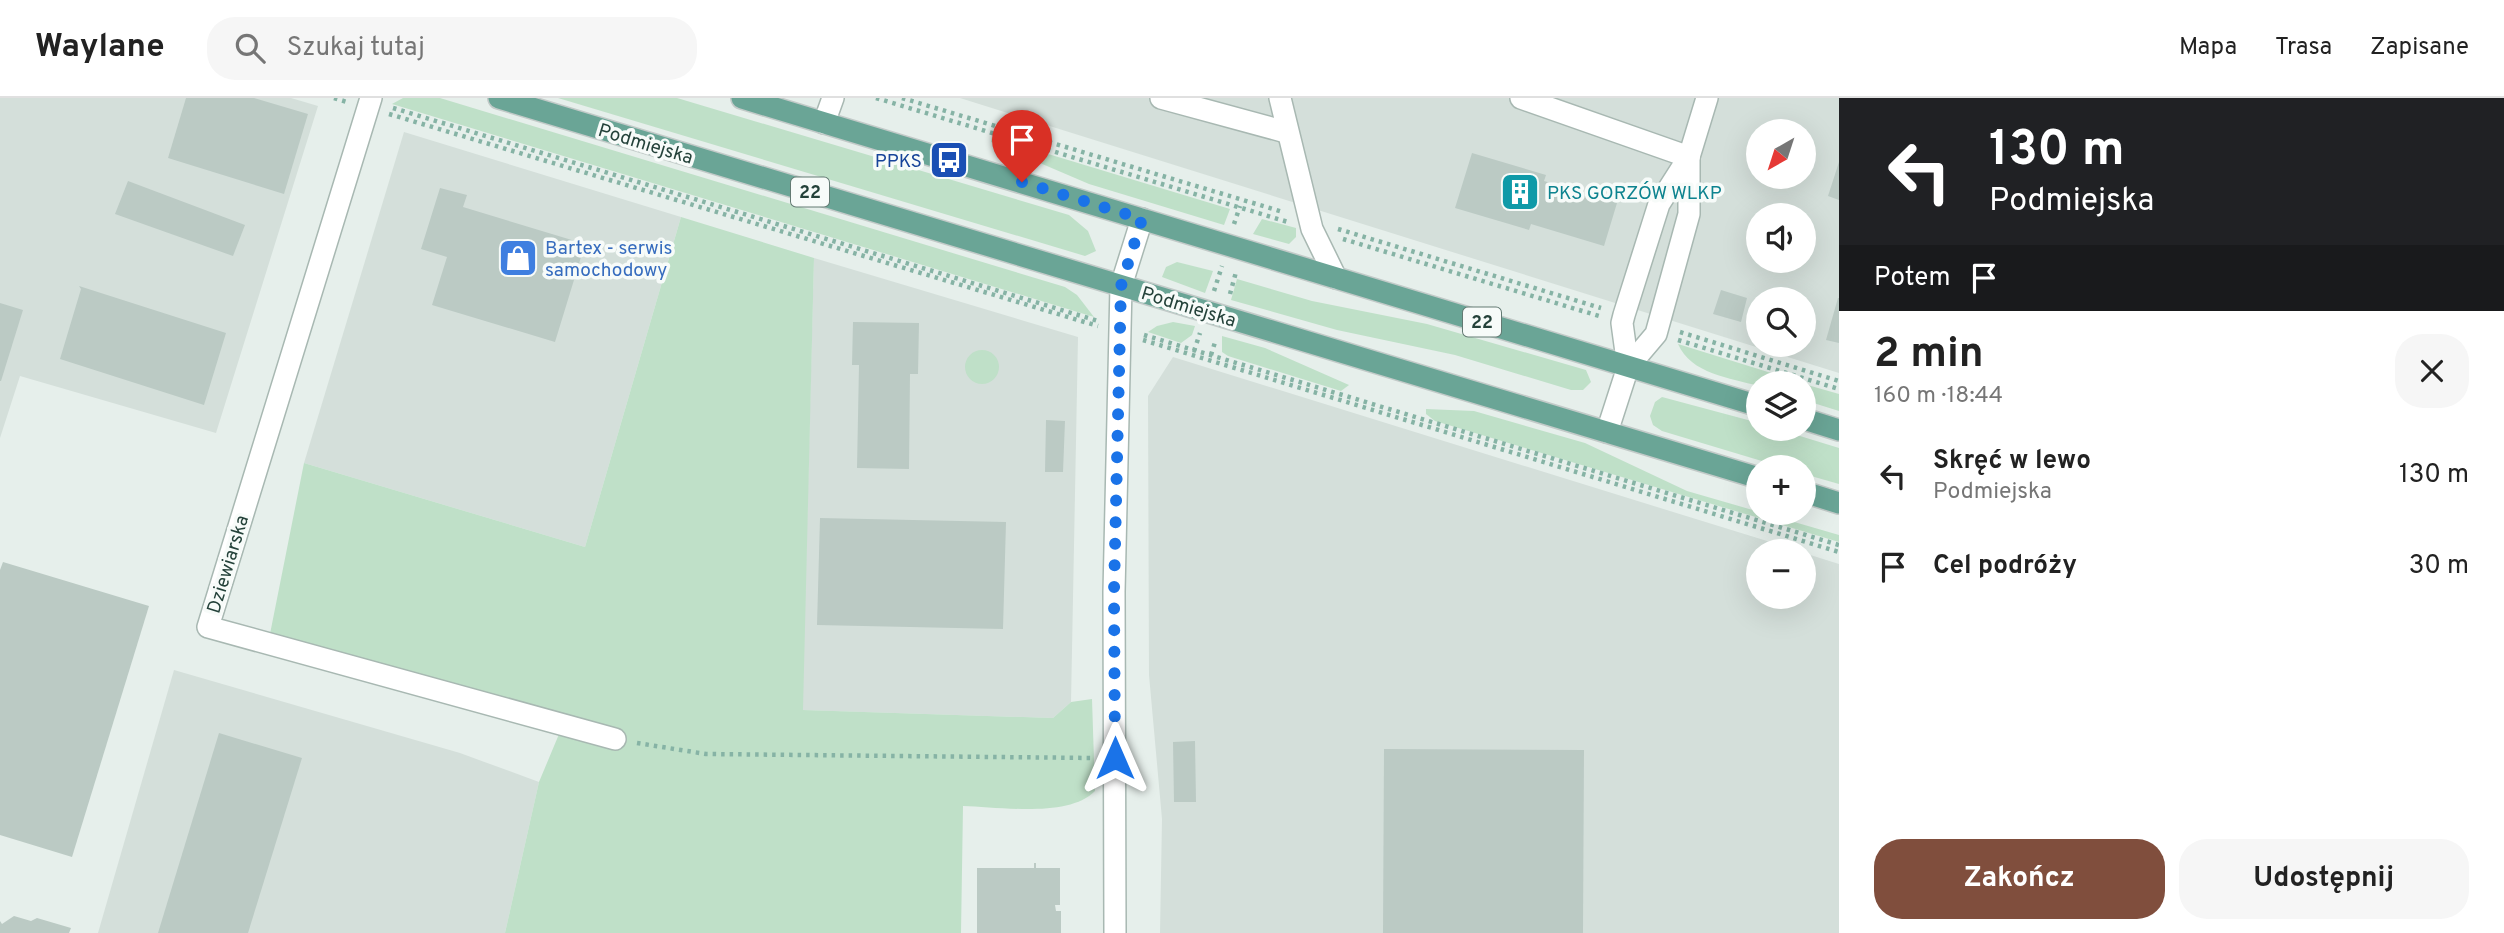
<!DOCTYPE html>
<html lang="pl">
<head>
<meta charset="utf-8">
<style>
	:root { --surface:#fff; --page:#f6f6f6; --text:#222; --muted:#767676; --line:#e0e0e0; --accent:#804e3d }
	body { margin:0; font-family:Overpass,sans-serif; background:var(--page); color:var(--text); height:100vh; display:flex; flex-direction:column; font-size:26px; white-space:nowrap }
	* { box-sizing:border-box; margin:0 }
	p { font-size:23px; color:var(--muted) }
	.icon { flex:none; width:38px; height:38px; fill:none; stroke:currentColor; stroke-width:2; stroke-linecap:round; stroke-linejoin:round }
	.map { position:relative; flex:1; overflow:hidden }
	.details { display:flex; flex-direction:column; background:var(--surface); width:665px }
	.details>* { flex:none }
	.hud { background:#202124; color:#fff; overflow:hidden }
	.needle { width:46px; rotate:219deg }
	.fabs { position:absolute; left:1746px; top:21px; display:grid; gap:14px }
	.fabs a { display:grid; place-items:center; width:70px; height:70px; border-radius:50%; background:var(--surface); box-shadow:0 7px 28px #0002; font-size:35px }
	.pin { position:absolute; display:grid; place-items:center; width:60px; height:60px; color:#fff; margin:-72px -30px; border-radius:50% 50% 50% 0; rotate:-45deg; box-shadow:0 0 7px #0007 }
	.pin .icon { rotate:45deg }
	.me { position:absolute; width:77px; margin:-38px; rotate:0deg; stroke-linejoin:round; filter:drop-shadow(0 0 5px #0008) }
	.turn { display:flex; align-items:center; gap:24px; height:147px; padding:0 35px; font-size:32px }
	.turn .icon { width:91px; height:91px; stroke-width:2.5 }
	.turn b { display:block; font-size:49px; line-height:60px }
	.then { display:flex; align-items:center; height:66px; padding:0 35px; background:#0003; gap:14px; font-size:26px }
	.round { display:grid; place-items:center; flex:none; width:74px; height:74px; border-radius:28px; background:var(--page) }
	.summary { display:flex; align-items:center; justify-content:space-between; height:119px; padding:0 35px }
	h1 { font-size:42px; font-weight:700; line-height:52px }
	.primary-button { display:flex; gap:14px; margin-top:auto; padding:14px 35px }
	.primary-button a { flex:1; height:80px; border-radius:28px; background:var(--accent); color:#fff; font-size:28px; font-weight:700; line-height:80px; text-align:center }
	.primary-button a+a { background:var(--page); color:var(--text) }
	ul { padding:0; list-style:none }
	li { display:flex; align-items:center; gap:21px; height:91px; padding:0 35px }
	li div { flex:1 }
	li b { display:block; font-size:26px }
	li em { font-style:normal }
	header { display:flex; align-items:center; gap:42px; box-sizing:border-box; height:98px; padding:0 35px; background:var(--surface); border-bottom:2px solid var(--line) }
	header strong { font-size:33px }
	nav { display:flex; gap:38px; margin-inline-start:auto; font-size:24px }
	.search { width:490px; height:63px; background:var(--page); display:flex; align-items:center; gap:18px; box-sizing:border-box; padding:0 24px; border-radius:28px; color:var(--muted); font-size:26px }
	main { display:flex; flex:1; min-height:0 }
	.map>svg:first-child { display:block }
	.built { fill:#d4dfda; fill-rule:evenodd }
	.green { fill:#bfe0c8 }
	.building { fill:#bbcac4 }
	.lines { fill:none; stroke-linecap:round; stroke-linejoin:round }
	.minor-casing { stroke:#a8b8b2; stroke-width:24 }
	.major-casing { stroke:#c2cac8; stroke-width:24 }
	.path { stroke:#86b3a5; stroke-width:4.5; stroke-dasharray:3.5 5; stroke-linecap:butt }
	.minor { stroke:#fff; stroke-width:21 }
	.major { stroke:#6aa596; stroke-width:21 }
	.route { stroke:#1a73e8; stroke-width:12; stroke-dasharray:0 21.6 }
	.labels { text-anchor:middle; stroke-width:7; stroke-linejoin:round; paint-order:stroke }
	.shield { fill:#f7fbf9; stroke:#637a73; stroke-width:2 }
	.shield-label { font-size:18px; font-weight:bold; fill:#24423a }
	.street-label { font-size:19px; fill:#24423a; stroke:#f7fbf9 }
	.transit-label { font-size:19px; fill:#164399; stroke:#f7fbf9; text-anchor:end }
	.culture-label { font-size:19px; fill:#0d838f; stroke:#f7fbf9; text-anchor:start }
	.shop-label { font-size:19px; fill:#366cbe; stroke:#f7fbf9; text-anchor:start }
</style>
</head>
<body>
<header>
<strong>Waylane</strong>
<div class="search"><svg class="icon" aria-label="search" viewBox="0 0 24 24"><circle cx="10" cy="10" r="6"/><path d="M15 15l6 6"/></svg>Szukaj tutaj</div>
<nav><a>Mapa</a><a>Trasa</a><a>Zapisane</a></nav>
</header>
<main>
<div class="map">
<svg width="1839" height="835" viewBox="0 0 1839 835">
	<rect width="100%" height="100%" fill="#e6efeb"/>
	<g class="built">
		<polygon points="0,0 291,0 318,8 216,335 20,278 0,340"/>
		<path d="M960,0H1839V275ZM1759,33H1804V79H1759ZM1759,117H1804V163H1759ZM1759,201H1804V247H1759Z"/>
		<polygon points="404,34 681,119 585,449 304,365"/>
		<polygon points="814,160 1078,239 1071,604 1053,620 802,612"/>
		<polygon points="1173,259 1799,453 1759,453 1759,499 1804,499 1804,455 1839,466 1839,835 1160,835 1162,721 1149,577 1148,298"/>
		<polygon points="174,572 460,655 539,684 505,835 98,835"/>
	</g>
	<g class="green">
		<polygon points="403,0 440,0 1065,189 1077,197 1094,219 392,6"/>
		<polygon points="558,0 677,0 1069,117 1088,133 1096,153 1085,158"/>
		<polygon points="992,39 1230,111 1224,127 1089,86 991,44"/>
		<path d="M681,119L814,160L803,612L1053,620L1071,604L1092,601L1095,693C1069,720 1000,709 963,708L961,835H505L539,684L567,617L270,536L304,365L585,449Z"/>
		<polygon points="1262,121 1296,130 1296,139 1289,146 1253,136"/>
		<polygon points="1177,164 1213,173 1205,195 1162,179 1166,169"/>
		<polygon points="1237,181 1312,203 1427,226 1586,272 1591,284 1583,292 1571,292 1455,257 1337,232 1231,202"/>
		<polygon points="1173,224 1195,228 1192,237 1181,245 1148,234 1157,228"/>
		<polygon points="1222,238 1265,250 1349,287 1341,293 1228,258 1222,254"/>
		<path d="M1678,246L1803,285H1759V288C1730,280 1691,276 1678,246Z"/>
		<circle cx="982" cy="269" r="17"/>
		<polygon points="1804,286 1839,296 1839,313 1804,302"/>
		<polygon points="1662,299 1759,325 1759,331 1777,331 1839,350 1839,386 1804,376 1804,369 1782,369 1662,333 1653,327 1650,318 1655,304"/>
		<polygon points="1426,311 1474,313 1585,345 1687,393 1839,437 1839,444 1435,323 1426,316"/>
	</g>
	<g class="building">
		<polygon points="186,0 254,0 308,16 284,96 168,60"/>
		<polygon points="1472,55 1546,77 1544,83 1617,105 1604,148 1531,126 1529,132 1455,110"/>
		<polygon points="1839,64 1839,102 1828,98"/>
		<polygon points="128,83 245,127 233,158 115,116"/>
		<polygon points="440,90 467,97 463,109 585,146 555,244 432,207 447,159 421,151"/>
		<polygon points="79,188 226,235 204,307 60,261 81,191"/>
		<polygon points="1721,192 1747,200 1741,224 1713,216"/>
		<polygon points="1838,200 1839,200 1839,245 1826,242"/>
		<polygon points="0,205 23,212 1,283 0,283"/>
		<polygon points="853,224 919,225 918,276 910,276 909,371 857,370 859,267 852,267"/>
		<polygon points="1046,322 1065,323 1063,374 1045,374"/>
		<polygon points="820,420 1006,424 1003,531 817,527"/>
		<polygon points="3,464 149,508 72,759 0,737 0,472"/>
		<polygon points="219,635 302,660 248,835 158,835"/>
		<polygon points="1195,643 1196,704 1174,704 1173,644"/>
		<polygon points="1384,651 1584,652 1583,835 1383,835"/>
		<polygon points="1034,765 1036,765 1036,770 1060,770 1060,807 1055,807 1056,813 1061,813 1061,835 977,835 977,770 1034,770"/>
		<polygon points="14,818 31,823 37,820 71,830 69,835 0,835 0,823 2,826"/>
	</g>
	<g class="lines">
		<g class="minor-casing">
			<g id="minor">
				<polyline points="371,0 208,529 615,641"/>
				<polyline points="1161,0 1286,34"/>
				<polyline points="1280,0 1312,131 1336,180"/>
				<polyline points="1521,0 1689,59"/>
				<polyline points="824,25 833,0"/>
				<polyline points="1628,269 1622,225 1624,217 1659,106 1689,59 1707,0"/>
				<polyline points="1607,334 1628,269 1656,236 1689,116 1689,59"/>
				<polyline points="1115,835 1114,494 1121,188 1142,121"/>
			</g>
		</g>
		<g class="major-casing">
			<g id="major">
				<polyline points="499,0 1759,380"/>
				<polyline points="742,0 1759,308"/>
				<polyline points="1804,321 1839,332"/>
				<polyline points="1804,394 1839,405"/>
			</g>
		</g>
		<g class="path">
			<polyline points="334,0 347,4"/>
			<polyline points="876,0 1288,124"/>
			<polyline points="902,0 1283,114"/>
			<polyline points="393,10 1098,223"/>
			<polyline points="389,16 1098,228"/>
			<polyline points="1234,126 1240,108"/>
			<polyline points="1338,131 1601,210"/>
			<polyline points="1343,141 1599,218"/>
			<polyline points="1214,193 1222,168"/>
			<polyline points="1230,196 1236,174"/>
			<polyline points="1680,234 1839,283"/>
			<polyline points="1144,237 1839,447"/>
			<polyline points="1143,242 1839,454"/>
			<polyline points="1678,242 1839,291"/>
			<polyline points="1194,253 1200,235"/>
			<polyline points="1211,257 1216,241"/>
			<polyline points="637,645 706,656 1093,660"/>
		</g>
		<use href="#minor" class="minor"/>
		<use href="#major" class="major"/>
	</g>
	<g class="lines">
		<polyline class="route" points="1022,84 1142,121 1121,188 1114,494 1115,660"/>
	</g>
	<defs>
		<g id="bus-square" transform="scale(2.0125)"><rect x="-9" y="-9" width="18" height="18" rx="4" fill="#1a4fb4" stroke="#f7fbf9"/><path d="M-5-6H5V4H4V6H2V4H-2V6H-4V4H-5ZM-3.5-4V0h7V-4ZM-3.5 1.2v1.5H-2V1.2ZM2 1.2v1.5H3.5V1.2Z" fill="#fff"/></g>
		<g id="building-square" transform="scale(2.0125)"><rect x="-9" y="-9" width="18" height="18" rx="4" fill="#0f9aa8" stroke="#f7fbf9"/><path d="M-4-6H4V6H1V3H-1V6H-4ZM-2.5-4.3h1.7v1.8h-1.7ZM.8-4.3h1.7v1.8H.8ZM-2.5-1h1.7V.8h-1.7ZM.8-1h1.7V.8H.8Z" fill="#fff"/></g>
		<g id="shop-square" transform="scale(2.0125)"><rect x="-9" y="-9" width="18" height="18" rx="4" fill="#3f7fe0" stroke="#f7fbf9"/><path d="M-5-2.5h2.3a2.7 3.5 0 0 1 5.4 0H5L5.5 6h-11ZM-1.5-2.5h3a1.5 2.3 0 0 0-3 0Z" fill="#fff"/></g>
	</defs>
	<g fill-rule="evenodd">
		<use href="#bus-square" x="949" y="62"/>
		<use href="#building-square" x="1520" y="94"/>
		<use href="#shop-square" x="518" y="160"/>
	</g>
	<g class="labels">
		<g class="shield">
			<rect x="791" y="79.5" width="38" height="29" rx="5"/>
			<rect x="1463" y="209.5" width="38" height="29" rx="5"/>
		</g>
		<g class="shield-label">
			<text x="810" y="100">22</text>
			<text x="1482" y="230">22</text>
		</g>
		<g class="street-label">
			<text transform="translate(646 45) rotate(17)" y="7">Podmiejska</text>
			<text transform="translate(1189 208) rotate(17)" y="7">Podmiejska</text>
			<text transform="translate(227 466) rotate(-73)" y="7">Dziewiarska</text>
		</g>
		<g class="transit-label">
			<text x="922" y="69">PPKS</text>
		</g>
		<g class="culture-label">
			<text x="1547" y="101">PKS GORZÓW WLKP</text>
		</g>
		<g class="shop-label">
			<text x="545" y="156">Bartex - serwis<tspan x="545" dy="22">samochodowy</tspan></text>
		</g>
	</g>
</svg>
<div class="fabs">
<a><svg class="needle" viewBox="-14 -14 28 28"><path d="M0-13l5 13h-10z" fill="#e53935"/><path d="M0 13l5-13h-10z" fill="#767676"/></svg></a>
<a><svg class="icon" aria-label="sound" viewBox="0 0 24 24"><path d="M4 9h4l5-4v14l-5-4H4zM17 9q2 3 0 6"/></svg></a>
<a><svg class="icon" aria-label="search" viewBox="0 0 24 24"><circle cx="10" cy="10" r="6"/><path d="M15 15l6 6"/></svg></a>
<a><svg class="icon" aria-label="layers" viewBox="0 0 24 24"><path d="M12 4l9 5-9 5-9-5zM3 14l9 5 9-5"/></svg></a>
<a>+</a>
<a>−</a>
</div>
<div class="pin" style="left:1022px;top:84px;background:#d93025"><svg class="icon" aria-label="arrive" viewBox="0 0 24 24"><path d="M6 21V4h12l-3 4 3 4H6"/></svg></div>
<svg class="me" style="left:1115px;top:660px" viewBox="-20 -20 40 40"><path d="M0-17L14 15 0 8-14 15z" fill="#1a73e8" stroke="#fff" stroke-width="4"/></svg>
</div>
<section class="details">
<div class="hud">
<div class="turn"><svg class="icon" aria-label="left" viewBox="0 0 24 24"><path d="M17 20v-9H6M10 6l-5 5 5 5"/></svg><div><b>130 m</b>Podmiejska</div></div>
<div class="then">Potem<svg class="icon" aria-label="arrive" viewBox="0 0 24 24"><path d="M6 21V4h12l-3 4 3 4H6"/></svg></div>
</div>
<div class="summary"><div><h1>2 min</h1><p>160 m · 18:44</p></div><a class="round"><svg class="icon" aria-label="close" viewBox="0 0 24 24"><path d="M6 6l12 12M18 6L6 18"/></svg></a></div>
<ul>
<li><svg class="icon" aria-label="left" viewBox="0 0 24 24"><path d="M17 20v-9H6M10 6l-5 5 5 5"/></svg><div><b>Skręć w lewo</b><p>Podmiejska</p></div><em>130 m</em></li>
<li><svg class="icon" aria-label="arrive" viewBox="0 0 24 24"><path d="M6 21V4h12l-3 4 3 4H6"/></svg><div><b>Cel podróży</b></div><em>30 m</em></li>
</ul>
<div class="primary-button"><a>Zakończ</a><a>Udostępnij</a></div>
</section>
</main>
</body>
</html>
